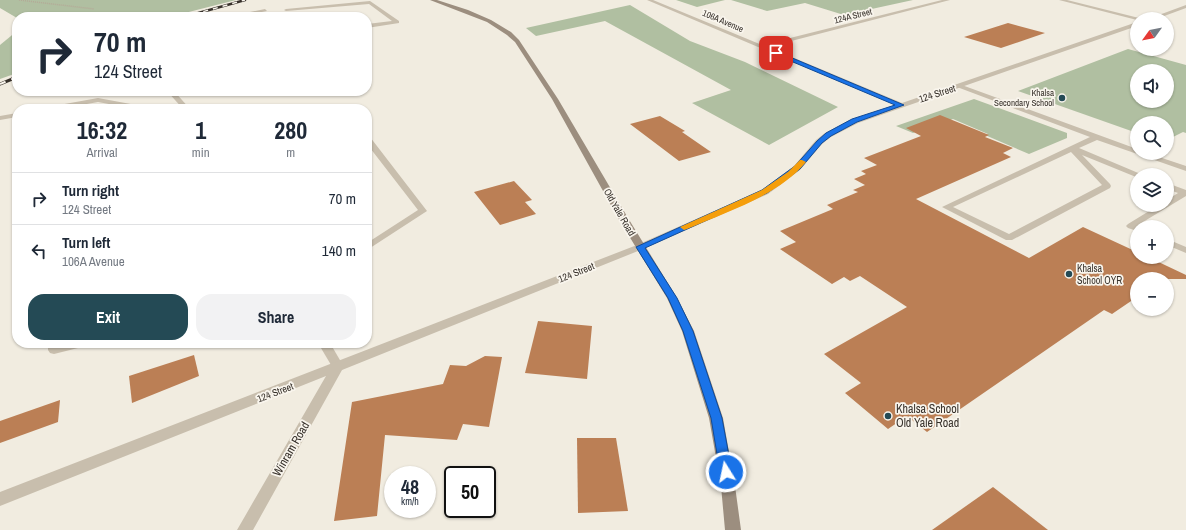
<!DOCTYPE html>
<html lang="en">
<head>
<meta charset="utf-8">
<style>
	:root { --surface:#fff; --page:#f2f2f3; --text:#1f2937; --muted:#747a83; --line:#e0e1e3; --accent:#244a55 }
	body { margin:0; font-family:"Archivo Narrow",sans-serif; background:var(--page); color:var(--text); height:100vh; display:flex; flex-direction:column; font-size:15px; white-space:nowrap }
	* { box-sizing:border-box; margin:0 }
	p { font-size:13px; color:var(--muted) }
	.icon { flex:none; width:22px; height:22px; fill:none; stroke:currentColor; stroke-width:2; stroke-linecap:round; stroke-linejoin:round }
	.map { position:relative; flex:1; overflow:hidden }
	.side { position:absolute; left:12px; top:104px; width:360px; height:244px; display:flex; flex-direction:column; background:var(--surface); border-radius:16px; box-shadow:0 1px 3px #0004 }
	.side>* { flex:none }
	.hud { position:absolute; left:12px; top:12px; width:360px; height:84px; border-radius:16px; box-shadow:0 1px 3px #0004; background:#fff; color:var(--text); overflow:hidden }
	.needle { width:26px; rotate:237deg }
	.tools { position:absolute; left:1130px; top:12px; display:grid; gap:8px }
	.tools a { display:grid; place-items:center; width:44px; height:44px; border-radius:50%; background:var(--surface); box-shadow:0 1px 3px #0004; font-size:20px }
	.speed { position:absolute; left:384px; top:466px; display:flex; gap:8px; font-size:20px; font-weight:700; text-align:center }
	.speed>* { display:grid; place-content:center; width:52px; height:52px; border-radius:50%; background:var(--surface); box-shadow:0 1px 3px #0004; line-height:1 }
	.speed small { font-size:10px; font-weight:400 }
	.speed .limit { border:2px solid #111; border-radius:6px; background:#fff; color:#111 }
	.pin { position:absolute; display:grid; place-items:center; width:34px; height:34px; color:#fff; margin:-17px; border-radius:8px; box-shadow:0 2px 6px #0006 }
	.me { position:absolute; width:44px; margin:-22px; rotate:350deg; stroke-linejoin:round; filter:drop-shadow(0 0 3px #0008) }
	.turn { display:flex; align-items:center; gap:14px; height:84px; padding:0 16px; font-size:18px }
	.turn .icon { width:52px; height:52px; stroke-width:2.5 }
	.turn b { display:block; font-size:28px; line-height:34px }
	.eta { display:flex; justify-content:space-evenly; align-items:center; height:68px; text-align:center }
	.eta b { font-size:24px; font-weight:700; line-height:28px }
	.cta { display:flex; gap:8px; margin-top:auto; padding:8px 16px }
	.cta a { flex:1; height:46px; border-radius:16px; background:var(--accent); color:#fff; font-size:16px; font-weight:700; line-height:46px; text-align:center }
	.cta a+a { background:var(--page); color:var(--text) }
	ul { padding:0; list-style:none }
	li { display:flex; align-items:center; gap:12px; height:52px; padding:0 16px; border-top:1px solid var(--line) }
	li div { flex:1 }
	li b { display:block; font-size:15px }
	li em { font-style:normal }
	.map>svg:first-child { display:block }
	.green { fill:#b0bfa1; fill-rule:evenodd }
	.building { fill:#bb7f55 }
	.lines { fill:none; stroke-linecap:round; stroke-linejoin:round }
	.path { stroke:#b4a997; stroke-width:1.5; stroke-dasharray:1 1; stroke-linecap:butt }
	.service { fill:#c8bead; fill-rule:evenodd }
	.minor { fill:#c8bead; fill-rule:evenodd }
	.secondary { fill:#9c8e7f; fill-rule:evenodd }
	.rail-far1-casing { stroke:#37312b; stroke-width:2.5 }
	.rail-casing { stroke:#37312b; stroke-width:3 }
	.rail-far1 { stroke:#f9f5ed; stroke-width:1.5; stroke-dasharray:5; stroke-linecap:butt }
	.rail { stroke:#f9f5ed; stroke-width:2; stroke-dasharray:6; stroke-linecap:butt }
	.route { fill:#1a73e8; stroke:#114b97 }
	.slow { fill:#f59e0b }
	.poi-dot { fill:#244a55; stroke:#f9f5ed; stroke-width:1.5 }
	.labels { text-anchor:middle; stroke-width:3.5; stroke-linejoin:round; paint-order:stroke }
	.far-street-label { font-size:9px; fill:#37312b; stroke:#f9f5ed }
	.far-poi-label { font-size:9px; fill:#37312b; stroke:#f9f5ed; text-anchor:end }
	.street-label { font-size:10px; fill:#37312b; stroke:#f9f5ed }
	.poi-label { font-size:10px; fill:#37312b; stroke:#f9f5ed; text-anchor:start }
	.near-poi-label { font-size:12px; fill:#37312b; stroke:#f9f5ed; text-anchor:start }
	.near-street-label { font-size:12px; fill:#37312b; stroke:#f9f5ed }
</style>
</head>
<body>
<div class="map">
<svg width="1186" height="530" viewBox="0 0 1186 530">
	<rect width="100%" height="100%" fill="#f1ece0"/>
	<g class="green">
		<polygon points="0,0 236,0 169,17 17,17 17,18 0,8"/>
		<polygon points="676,0 725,0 697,7"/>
		<polygon points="731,0 913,0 844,15 805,3 767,11"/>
		<polygon points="630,5 690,41 745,62 838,107 769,145 692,103 731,90 605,21 536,36 526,28"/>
		<polygon points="17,31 17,73 0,79 0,45"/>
		<path d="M1128,49L1186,65V133L1183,132L1167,140V123H1137V133L1018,91ZM1137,71H1167V101H1137Z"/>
		<polygon points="974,99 1067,133 1067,138 1029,154 985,135 988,134 953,119 913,133 896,126"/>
	</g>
	<g class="building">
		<polygon points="1008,23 1045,33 1001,48 964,37"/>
		<polygon points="940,115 989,135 985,137 1013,148 1003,153 1011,157 916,199 1029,258 1083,227 1137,252 1137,257 1148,257 1186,275 1186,279 1137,279 1137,297 1112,314 1104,310 927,432 907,416 888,429 845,393 861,383 824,354 907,307 860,276 850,281 844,277 832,284 780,249 796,242 780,231 833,209 827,205 858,192 853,190 865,185 854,179 866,174 861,171 877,165 864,158 921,136 906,128"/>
		<polygon points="660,116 685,131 682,132 711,152 679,161 630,124"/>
		<polygon points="514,181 532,200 525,202 536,214 500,225 474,192"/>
		<polygon points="538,321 592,326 587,379 525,373"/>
		<polygon points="194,355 199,376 132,403 129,376"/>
		<polygon points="485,356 502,357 489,427 463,424 457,440 385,435 377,516 334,521 352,402 443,384 450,365 466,366"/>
		<polygon points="60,400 58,422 0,443 0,421"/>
		<polygon points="577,438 616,438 628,511 578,513"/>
		<polygon points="993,487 1048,530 932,530"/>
	</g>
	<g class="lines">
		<polyline class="path" points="19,0 94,9"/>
		<g class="service">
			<polygon points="370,1 399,21 399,23 367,28 367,24 392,21 369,4 286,11 284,10 286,9"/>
			<polygon points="265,9 267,11 237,17 226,17"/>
			<path d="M959,84L1137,149V153H1147L1186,166V171L1097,140L1079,148L1143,175H1137L1136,177L1082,155L1110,184L1111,186L1110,188L1012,240H1006L942,207L1090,137L957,87V85ZM1071,152L1102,185L1009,234L953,207Z"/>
			<polygon points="167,91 174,91 190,109 183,109"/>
			<polygon points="98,98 147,107 150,109 136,109 98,102 59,109 45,109 48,107"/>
			<polygon points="17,113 17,117 0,120 0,116"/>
			<polygon points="367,137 370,137 427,211 367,250 367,243 418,210 367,144"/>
			<polygon points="1167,183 1186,190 1186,196 1138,225 1141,227 1137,227 1137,231 1128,228 1126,226 1128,224 1159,205 1167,205 1167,200 1178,193 1167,189"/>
			<polygon points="1167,239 1186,247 1186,253 1167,245"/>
			<polygon points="48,343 60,343 60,344 88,343 86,346 54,354 50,353 48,350"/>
			<polygon points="318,343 330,343 344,367 342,370 338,371 334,370"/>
		</g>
		<g class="minor">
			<polygon points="647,0 653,0 762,45 942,0 950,0 768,47 902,103 1137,22 1137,26 858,123 831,137 822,144 800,170 768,194 643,249 342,370 253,530 237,530 326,376 0,506 0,492 637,245 762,190 794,166 816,140 825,133 852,119 895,105"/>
			<polygon points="1059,0 1067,0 1143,19 1137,20"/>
			<polygon points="1186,5 1186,8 1156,19 1148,19"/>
		</g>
		<polygon class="secondary" points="430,0 437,0 468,10 491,20 511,32 519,40 558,99 628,218 677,298 694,331 723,418 735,486 741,530 725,530 721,486 709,418 682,331 667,298 618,218 552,99 515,42 507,35 487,22"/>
		<g class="rail-far1-casing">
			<polyline id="rail-far1" points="184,17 245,0"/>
		</g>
		<g class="rail-casing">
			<polyline id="rail" points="0,84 17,77"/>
		</g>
		<use href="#rail-far1" class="rail-far1"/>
		<use href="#rail" class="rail"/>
	</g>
	<polygon class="route" points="774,52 778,52 904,105 857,122 831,136 822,143 800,169 767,193 645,248 677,298 693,331 722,418 732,472 731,476 726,478 721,476 720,472 711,418 683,331 668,298 636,247 762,190 795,166 817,141 826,133 852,119 895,105 774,54"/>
	<path class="slow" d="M800,160H802L806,162C778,196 726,212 687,229L684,230L680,227L762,190L788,172Z"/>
	<g class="poi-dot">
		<circle cx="1062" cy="98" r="4"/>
		<circle cx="1069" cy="274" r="4"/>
		<circle cx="888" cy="416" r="4"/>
	</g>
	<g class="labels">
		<g class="far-street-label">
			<text transform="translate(853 16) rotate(-14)" y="3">124A Street</text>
			<text transform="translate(723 21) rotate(23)" y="3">106A Avenue</text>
		</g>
		<g class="far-poi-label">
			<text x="1054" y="96">Khalsa<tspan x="1054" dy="10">Secondary School</tspan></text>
		</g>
		<g class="street-label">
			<text transform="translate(937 93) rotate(-18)" y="4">124 Street</text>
			<text transform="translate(620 212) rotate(60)" y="4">Old Yale Road</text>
			<text transform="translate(576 272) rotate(-22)" y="4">124 Street</text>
			<text transform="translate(275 392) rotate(-21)" y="4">124 Street</text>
		</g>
		<g class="poi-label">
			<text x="1077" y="272">Khalsa<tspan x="1077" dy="12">School OYR</tspan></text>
		</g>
		<g class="near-poi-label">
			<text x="896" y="413">Khalsa School<tspan x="896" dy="14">Old Yale Road</tspan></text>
		</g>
		<g class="near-street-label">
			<text transform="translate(291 449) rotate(-60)" y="4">Winram Road</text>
		</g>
	</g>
</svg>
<div class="tools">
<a><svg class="needle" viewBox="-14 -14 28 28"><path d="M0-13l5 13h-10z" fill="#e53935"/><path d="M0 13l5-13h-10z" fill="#747a83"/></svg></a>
<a><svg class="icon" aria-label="sound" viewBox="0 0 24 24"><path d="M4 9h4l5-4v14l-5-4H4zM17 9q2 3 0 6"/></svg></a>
<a><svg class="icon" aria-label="search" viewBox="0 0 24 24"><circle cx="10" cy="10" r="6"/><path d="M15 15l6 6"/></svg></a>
<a><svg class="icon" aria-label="layers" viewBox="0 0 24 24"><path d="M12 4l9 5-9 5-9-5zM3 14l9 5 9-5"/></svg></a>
<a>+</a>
<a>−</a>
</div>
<div class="speed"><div>48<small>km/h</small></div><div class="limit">50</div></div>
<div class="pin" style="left:776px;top:53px;background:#d93025"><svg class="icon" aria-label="arrive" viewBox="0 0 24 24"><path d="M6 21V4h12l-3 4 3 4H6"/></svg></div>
<svg class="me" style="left:726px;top:472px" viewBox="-20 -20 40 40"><circle r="17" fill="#1a73e8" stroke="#fff" stroke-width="3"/><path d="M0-11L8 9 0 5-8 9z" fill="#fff"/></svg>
<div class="hud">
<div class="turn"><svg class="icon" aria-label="right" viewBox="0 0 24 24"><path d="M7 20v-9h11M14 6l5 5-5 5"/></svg><div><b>70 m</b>124 Street</div></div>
</div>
<section class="side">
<div class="eta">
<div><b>16:32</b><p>Arrival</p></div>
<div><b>1</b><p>min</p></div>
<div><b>280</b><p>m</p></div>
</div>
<ul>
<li><svg class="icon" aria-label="right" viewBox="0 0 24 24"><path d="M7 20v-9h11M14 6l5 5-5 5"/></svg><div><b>Turn right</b><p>124 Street</p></div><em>70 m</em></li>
<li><svg class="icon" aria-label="left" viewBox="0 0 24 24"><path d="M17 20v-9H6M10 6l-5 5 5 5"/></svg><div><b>Turn left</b><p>106A Avenue</p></div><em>140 m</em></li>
</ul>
<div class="cta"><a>Exit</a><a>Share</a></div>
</section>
</div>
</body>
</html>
